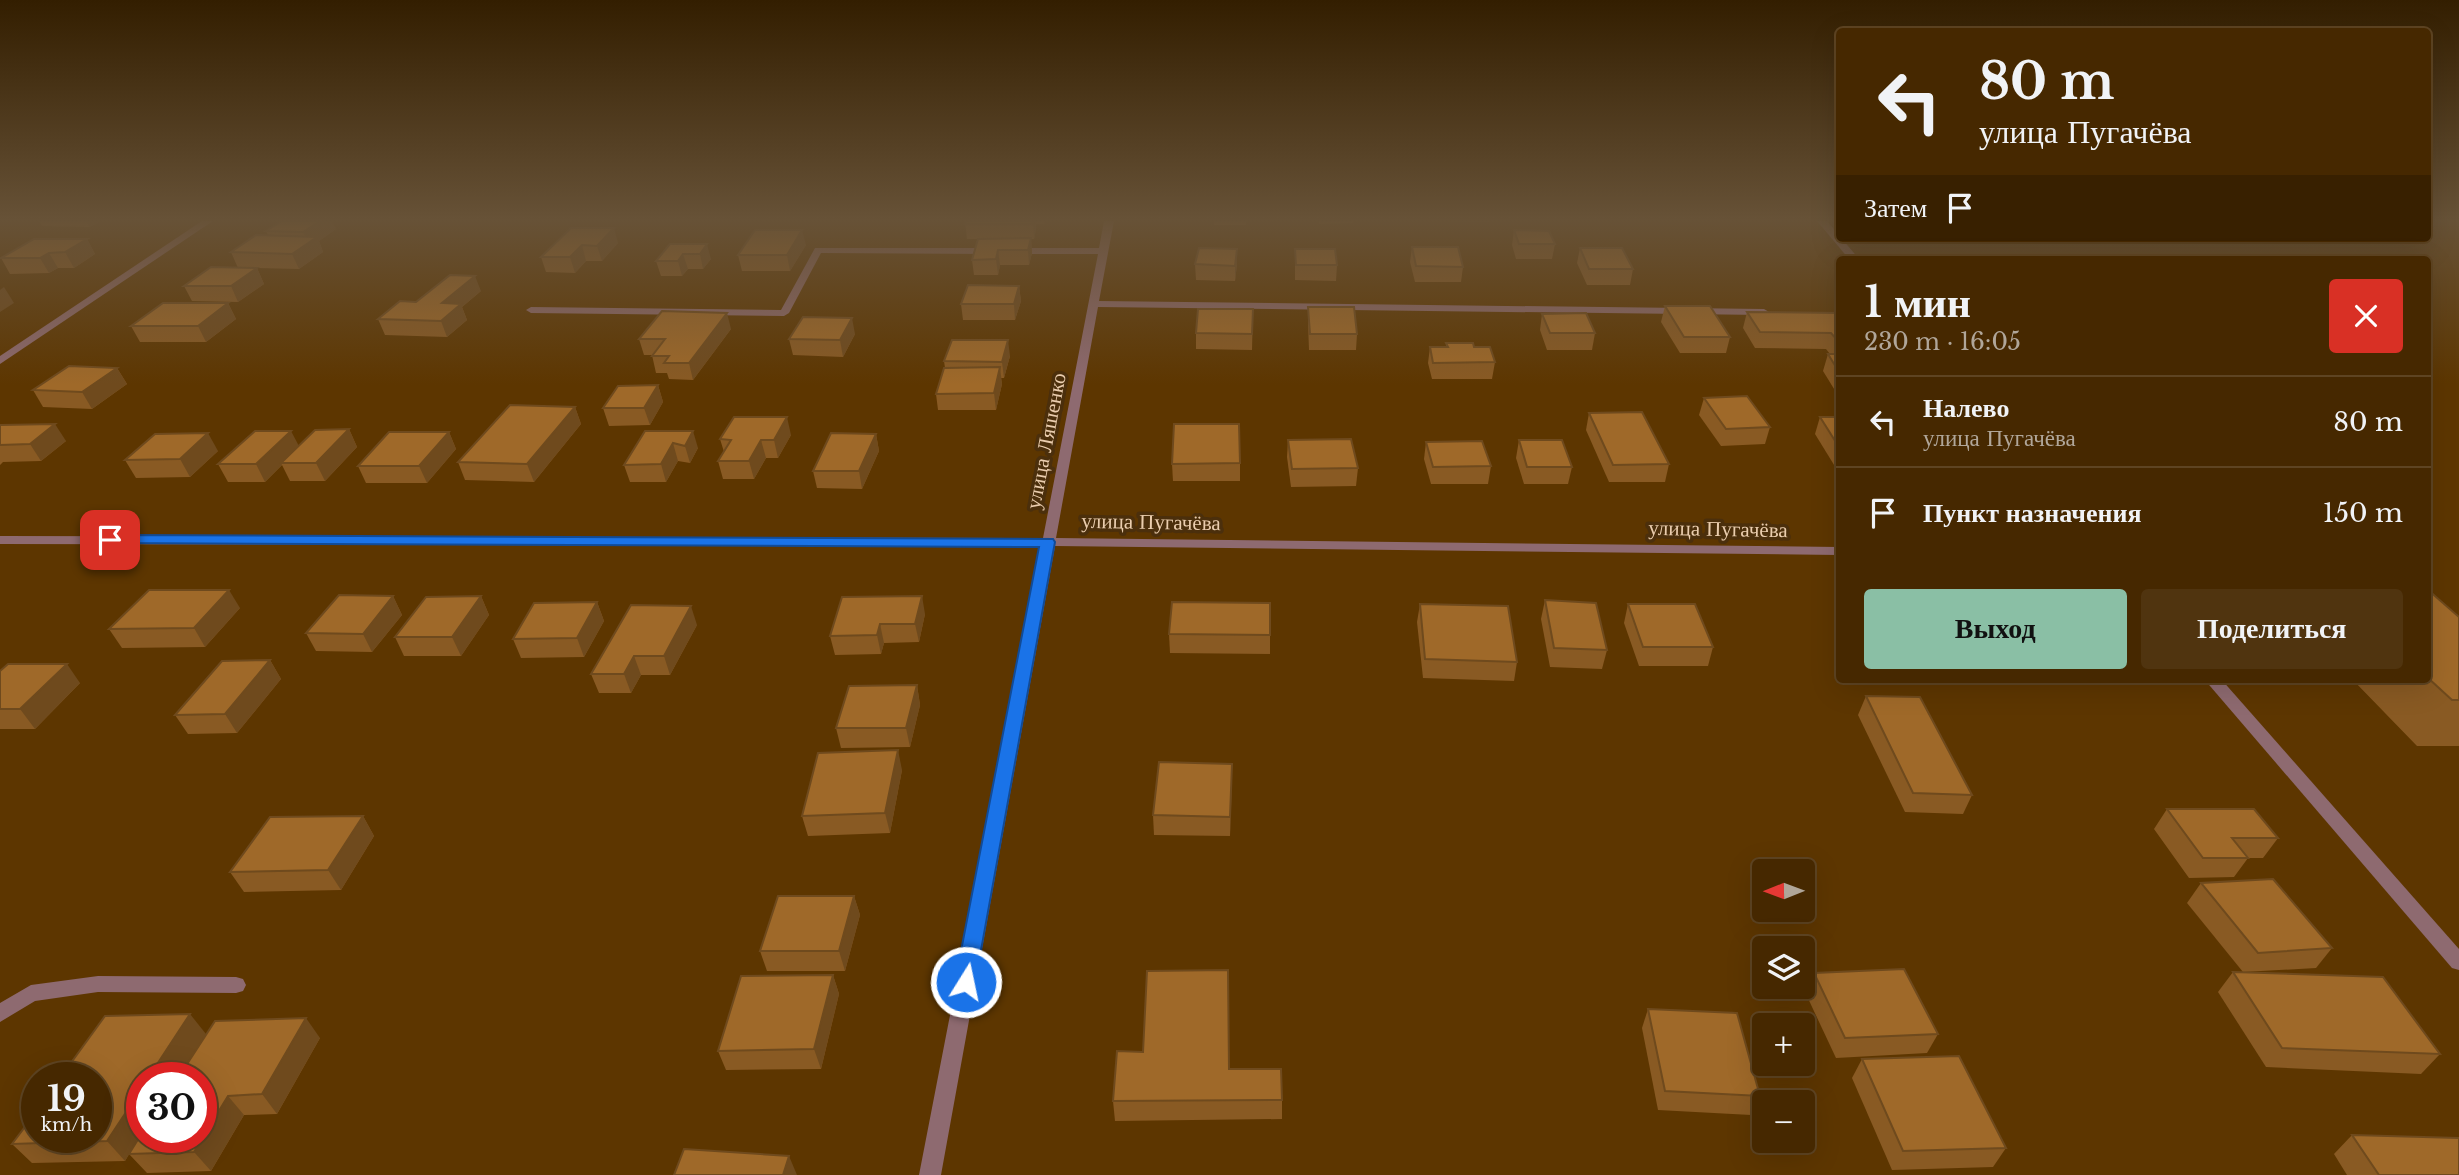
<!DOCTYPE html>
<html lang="ru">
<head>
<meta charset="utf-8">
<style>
	:root { --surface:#462800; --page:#50340f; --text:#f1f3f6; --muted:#b0a699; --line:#5e4422; --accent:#8abfa5 }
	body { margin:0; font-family:"Libre Baskerville",serif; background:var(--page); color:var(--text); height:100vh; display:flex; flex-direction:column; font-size:26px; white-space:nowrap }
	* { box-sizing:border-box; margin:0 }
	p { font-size:23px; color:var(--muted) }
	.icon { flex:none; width:38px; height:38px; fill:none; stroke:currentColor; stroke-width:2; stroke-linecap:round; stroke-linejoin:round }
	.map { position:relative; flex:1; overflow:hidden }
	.side { position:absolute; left:1836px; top:256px; width:595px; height:427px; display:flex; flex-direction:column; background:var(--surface); border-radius:7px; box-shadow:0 7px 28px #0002,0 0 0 2px var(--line) }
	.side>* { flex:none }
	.top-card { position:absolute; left:1836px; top:28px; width:595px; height:214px; border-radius:7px; box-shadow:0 7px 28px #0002,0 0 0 2px var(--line); background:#462800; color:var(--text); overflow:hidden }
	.needle { width:46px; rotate:269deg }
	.fabs { position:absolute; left:1752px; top:859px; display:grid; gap:14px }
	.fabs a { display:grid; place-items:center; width:63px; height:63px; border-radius:7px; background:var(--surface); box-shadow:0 7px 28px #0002,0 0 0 2px var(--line); font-size:35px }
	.speed { position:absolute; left:21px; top:1062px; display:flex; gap:14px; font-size:35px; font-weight:700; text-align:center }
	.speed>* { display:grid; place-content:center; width:91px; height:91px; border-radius:50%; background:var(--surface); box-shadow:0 7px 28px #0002,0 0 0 2px var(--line); line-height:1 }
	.speed small { font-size:18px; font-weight:400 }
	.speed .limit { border:10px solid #d22; background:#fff; color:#111 }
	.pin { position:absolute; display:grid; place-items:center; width:60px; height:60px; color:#fff; margin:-30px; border-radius:14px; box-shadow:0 4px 10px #0006 }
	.me { position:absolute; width:77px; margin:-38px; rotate:10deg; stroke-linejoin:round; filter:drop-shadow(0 0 5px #0008) }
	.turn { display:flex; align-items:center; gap:24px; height:147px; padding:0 28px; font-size:32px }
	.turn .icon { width:91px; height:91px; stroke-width:2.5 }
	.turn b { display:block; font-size:49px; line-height:60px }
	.then { display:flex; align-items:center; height:66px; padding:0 28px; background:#0003; gap:14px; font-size:26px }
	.round { display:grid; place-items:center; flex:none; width:74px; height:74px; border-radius:7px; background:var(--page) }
	.summary { display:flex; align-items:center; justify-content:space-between; height:119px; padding:0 28px }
	h1 { font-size:42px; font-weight:600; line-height:52px }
	.cta { display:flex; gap:14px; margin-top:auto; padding:14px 28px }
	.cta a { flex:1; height:80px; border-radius:7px; background:var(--accent); color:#111; font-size:28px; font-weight:600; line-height:80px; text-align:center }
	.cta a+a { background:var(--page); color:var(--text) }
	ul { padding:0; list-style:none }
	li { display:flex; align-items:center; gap:21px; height:91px; padding:0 28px; border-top:2px solid var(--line) }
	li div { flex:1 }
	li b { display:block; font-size:26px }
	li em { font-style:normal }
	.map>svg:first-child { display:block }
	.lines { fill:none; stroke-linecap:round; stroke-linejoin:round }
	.minor { fill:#8e6a70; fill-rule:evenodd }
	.tertiary { fill:#8e6a70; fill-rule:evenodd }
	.wall { fill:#895a23 }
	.shaded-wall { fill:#6f4a1d }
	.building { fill:#9f6929; stroke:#6f4a1d; stroke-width:2 }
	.route { fill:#1a73e8; stroke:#114b97; stroke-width:2 }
	.labels { text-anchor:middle; stroke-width:7; stroke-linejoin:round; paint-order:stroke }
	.street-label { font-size:21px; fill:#eacdae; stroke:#4b2f0c }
</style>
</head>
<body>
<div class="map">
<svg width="2459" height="1175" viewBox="0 0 2459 1175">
	<rect width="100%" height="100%" fill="#5d3600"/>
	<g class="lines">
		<g class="minor">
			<polygon points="202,221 213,221 0,364 0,356"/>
			<polygon points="1104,221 1114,221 1099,301 1764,309 1769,312 1764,315 1098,307 1056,538 1839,547 1839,555 1055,546 941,1175 919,1175 1041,546 0,544 0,536 1043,538 1098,254 1013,254 1008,251 1013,248 1099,248"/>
			<polygon points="815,248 993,248 998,251 993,254 821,253 789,313 784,316 531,313 526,310 531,307 781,310"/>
			<polygon points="98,976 236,977 243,979 246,985 243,991 236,993 98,992 35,1001 0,1022 0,1003 31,985"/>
		</g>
		<g class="tertiary">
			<polygon points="1817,221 1827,221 1859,259 1849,259"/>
			<polygon points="2204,679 2221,679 2459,949 2459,970 2452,968"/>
		</g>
	</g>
	<g class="wall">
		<polygon points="39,221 100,221 90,227 42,226"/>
		<polygon points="943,221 1045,221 1044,224 1036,224 1036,229 1034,239 1031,239 1032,253 1029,265 1000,265 998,275 974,275 972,260 978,239 967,239 965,221"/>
		<rect x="1214" y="221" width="32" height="4"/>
		<polygon points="1319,221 1353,221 1353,223 1319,224"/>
		<polygon points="1442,221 1489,221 1489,222"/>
		<polygon points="571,228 618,243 602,261 586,261 575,273 546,272 541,257"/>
		<polygon points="336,229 319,241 323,252 299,269 257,268 264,284 238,302 192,301 184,286 238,268 231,252 268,235 266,231"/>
		<polygon points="1514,230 1555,244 1552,259 1516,259 1512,245"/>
		<polygon points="87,239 95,254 74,268 58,268 49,273 10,274 1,258"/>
		<polygon points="670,244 711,259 703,269 688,269 682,276 661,276 656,261"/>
		<polygon points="806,245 790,271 742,271 738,255"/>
		<polygon points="1412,247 1463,267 1461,282 1415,282 1410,262"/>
		<polygon points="1580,248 1633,269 1630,285 1587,285 1577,263"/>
		<polygon points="1295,249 1337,265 1336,281 1295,280"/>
		<polygon points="1195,264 1237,264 1235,281 1196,280"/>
		<polygon points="1019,286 1021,301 1015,320 963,320 961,304"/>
		<polygon points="481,291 462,307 467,320 447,337 385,335 378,319 416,302"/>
		<polygon points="228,303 236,319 206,342 140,342 131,326"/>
		<polygon points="1665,306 1730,337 1726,353 1680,353 1661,322"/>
		<polygon points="1308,307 1357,334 1356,350 1309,350 1308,323"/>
		<polygon points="1253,309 1252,350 1196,349 1196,333"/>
		<polygon points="1747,312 1839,313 1839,397 1823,371 1828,354 1830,354 1826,349 1755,348 1743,328"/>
		<polygon points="1542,314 1595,333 1592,350 1547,350 1540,330"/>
		<polygon points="731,329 693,380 669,379 667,373 656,373 652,355 644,355 639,339"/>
		<polygon points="855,334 843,357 793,355 789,339"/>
		<polygon points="1446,343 1474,347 1495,362 1492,379 1432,379 1428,363 1430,347 1446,347"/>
		<polygon points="1010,356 1004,378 1001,378 1002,384 996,410 938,410 936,394 945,368 944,361"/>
		<polygon points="117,368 127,384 92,409 43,407 33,390"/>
		<polygon points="658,385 663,402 650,425 609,426 603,408"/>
		<polygon points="1704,398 1770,427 1765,444 1721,446 1699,415"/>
		<polygon points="575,407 581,424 534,482 465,480 458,462"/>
		<polygon points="1589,413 1669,464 1665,482 1609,482 1586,430"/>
		<polygon points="1820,417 1839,417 1839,473 1815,434"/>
		<polygon points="0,425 66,441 41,461 3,462 0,465"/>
		<polygon points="349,429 357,447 325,481 290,481 282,465 265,482 228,482 218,464 299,446"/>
		<polygon points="645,431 698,448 690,463 678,461 666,482 630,482 624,465"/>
		<polygon points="449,432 456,449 427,483 366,483 358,466"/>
		<polygon points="876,434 879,451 862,489 817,488 813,471"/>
		<polygon points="791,435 778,458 766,458 754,479 723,479 718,461 724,452 720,439"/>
		<polygon points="1288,440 1358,468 1356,486 1291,487 1287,457"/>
		<polygon points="1519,440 1572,467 1568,484 1524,484 1516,458"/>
		<polygon points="1426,442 1491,466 1488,484 1431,484 1424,459"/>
		<polygon points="218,451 190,477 136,478 125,460"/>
		<polygon points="1240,463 1240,481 1173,481 1172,464"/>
		<polygon points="2427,589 2459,617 2459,746 2417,746 2352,679 2427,679"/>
		<polygon points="393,596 402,615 372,652 316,651 306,633"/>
		<polygon points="481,596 489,615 461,656 404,656 395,637"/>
		<polygon points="1545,600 1607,650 1602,669 1550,667 1541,619"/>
		<polygon points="597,602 604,621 584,657 521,658 513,639"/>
		<polygon points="1420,604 1517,662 1514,681 1423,678 1417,622"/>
		<polygon points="1628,604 1713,647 1708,666 1639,666 1624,623"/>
		<polygon points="240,608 205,647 122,648 109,629"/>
		<polygon points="925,614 919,642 884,643 881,654 835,655 830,636"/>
		<polygon points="697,625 670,675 641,675 631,693 599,693 591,674"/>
		<polygon points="1169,634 1270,635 1270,654 1170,653"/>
		<polygon points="270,660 281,679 237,733 188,734 175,715"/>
		<polygon points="0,671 80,683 35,729 0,729"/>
		<polygon points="917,685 920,705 910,747 841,748 836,728"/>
		<polygon points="1866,696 1972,795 1963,814 1905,812 1858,715"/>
		<polygon points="1232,764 1230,836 1154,835 1153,815"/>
		<polygon points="902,770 890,833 808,836 802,816"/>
		<polygon points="2167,809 2278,838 2263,858 2248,858 2234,877 2189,878 2154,829"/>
		<polygon points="363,816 374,836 341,890 244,892 230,872"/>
		<polygon points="2201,883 2332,948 2316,968 2243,972 2187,903"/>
		<polygon points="854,896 860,915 845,971 767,971 760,951"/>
		<polygon points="2233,972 2440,1054 2421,1074 2266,1067 2218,992"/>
		<polygon points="1814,973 1938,1034 1927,1053 1836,1058 1805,992"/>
		<polygon points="833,975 839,994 821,1069 726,1070 718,1051"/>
		<polygon points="1648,1009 1760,1096 1751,1115 1658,1110 1642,1028"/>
		<polygon points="206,1034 320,1038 277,1114 244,1115 211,1171 147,1173 129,1154 125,1161 32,1163 12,1144"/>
		<polygon points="1862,1059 2006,1148 1993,1167 1892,1170 1852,1078"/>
		<polygon points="1229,1069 1282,1100 1282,1119 1115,1121 1113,1101"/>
		<polygon points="2352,1135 2459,1175 2347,1175 2334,1154"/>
	</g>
	<g class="shaded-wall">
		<polygon points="86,221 100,221 90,227"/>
		<polygon points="320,221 332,221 336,229 319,241 323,252 299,269 292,254 308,243 303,232"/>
		<polygon points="1033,221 1035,221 1036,229 1034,239"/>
		<polygon points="614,228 618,243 602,261 597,246"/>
		<polygon points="802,230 806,245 790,271 787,255"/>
		<polygon points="1031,238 1032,253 1029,265 1028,250"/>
		<polygon points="87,239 95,254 74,268 65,252"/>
		<polygon points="707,244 711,259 703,269 700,254"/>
		<polygon points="582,245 586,261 575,273 570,257"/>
		<polygon points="1237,249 1237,264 1235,281 1235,266"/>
		<polygon points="998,250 1000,265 998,275 996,259"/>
		<polygon points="49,253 58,268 49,273 40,258"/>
		<polygon points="683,254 688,269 682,276 678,261"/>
		<polygon points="257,268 264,284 238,302 231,286"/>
		<polygon points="475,276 481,291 462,307 467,320 447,337 441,321 442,303"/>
		<polygon points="1019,286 1021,301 1015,320 1014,304"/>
		<polygon points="4,287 14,303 0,312 0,290"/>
		<polygon points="228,303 236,319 206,342 198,326"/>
		<polygon points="727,313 731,329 693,380 689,363"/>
		<polygon points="852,318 855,334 843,357 840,340"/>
		<polygon points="1008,340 1010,356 1004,378 1002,362"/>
		<polygon points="1000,367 1002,384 996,410 994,393"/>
		<polygon points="117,368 127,384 92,409 82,392"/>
		<polygon points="658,385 663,402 650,425 644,408"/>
		<polygon points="575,407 581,424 534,482 527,464"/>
		<polygon points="787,417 791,435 778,458 774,440"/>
		<polygon points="55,424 66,441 41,461 30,444"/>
		<polygon points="349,429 357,447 325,481 316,463"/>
		<polygon points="291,431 300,448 281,463 282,465 265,482 256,464"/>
		<polygon points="693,431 698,448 690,463 685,446"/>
		<polygon points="449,432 456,449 427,483 419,466"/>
		<polygon points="208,433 218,451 190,477 180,459"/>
		<polygon points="876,434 879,451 862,489 859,471"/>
		<polygon points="761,440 766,458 754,479 749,461"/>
		<polygon points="673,443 678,461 666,482 661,464"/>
		<polygon points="229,590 240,608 205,647 194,628"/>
		<polygon points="393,596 402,615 372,652 363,634"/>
		<polygon points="481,596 489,615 461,656 452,637"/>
		<polygon points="922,596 925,614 919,642 915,624"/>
		<polygon points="597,602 604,621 584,657 577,638"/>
		<polygon points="691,606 697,625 670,675 664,656"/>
		<polygon points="880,624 884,643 881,654 877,635"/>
		<polygon points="634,656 641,675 631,693 624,674"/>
		<polygon points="270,660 281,679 237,733 225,714"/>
		<polygon points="67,664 80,683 35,729 20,709"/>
		<polygon points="917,685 920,705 910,747 906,728"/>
		<polygon points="898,750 902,770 890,833 885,813"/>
		<polygon points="1232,764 1232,784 1230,836 1230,817"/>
		<polygon points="363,816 374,836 341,890 328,870"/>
		<polygon points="854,896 860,915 845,971 839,951"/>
		<polygon points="833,975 839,994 821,1069 814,1049"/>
		<polygon points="190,1014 206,1034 178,1078 148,1078"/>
		<polygon points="306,1018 320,1038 277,1114 262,1094"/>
		<polygon points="142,1088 142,1134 125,1161 107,1141"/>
		<polygon points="228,1096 244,1115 211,1171 194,1152"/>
		<polygon points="789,1156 797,1175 783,1175"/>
	</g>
	<g class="building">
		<polygon points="282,221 320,221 303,232 266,231"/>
		<polygon points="966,221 1033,221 1032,224 965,224"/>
		<polygon points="571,228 614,228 597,246 582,245 570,257 541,257"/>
		<polygon points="755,230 802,230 787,255 738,255"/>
		<polygon points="1514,230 1549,231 1555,244 1519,244"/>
		<polygon points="256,235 317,237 292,254 231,252"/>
		<polygon points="1031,238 1028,250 998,250 996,259 972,260 978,239"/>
		<polygon points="34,239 87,239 65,252 49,253 40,258 1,258"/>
		<polygon points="670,244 707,244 700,254 683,254 678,261 656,261"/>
		<polygon points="1412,247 1458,247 1463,267 1416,266"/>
		<polygon points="1199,248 1237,249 1235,266 1195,264"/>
		<polygon points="1580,248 1622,248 1633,269 1589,269"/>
		<polygon points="1295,249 1335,249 1337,265 1296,265"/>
		<polygon points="2192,255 2288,256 2291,259 2197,259"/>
		<polygon points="211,267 257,268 231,286 184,286"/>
		<polygon points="450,275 475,276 442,303 461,304 441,321 378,319 400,301 416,302"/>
		<polygon points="968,285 1019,286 1014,304 961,304"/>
		<polygon points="163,303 228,303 198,326 131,326"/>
		<polygon points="1665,306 1710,306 1730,337 1684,337"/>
		<polygon points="1308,307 1354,307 1357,334 1310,334"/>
		<polygon points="1198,309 1253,309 1252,334 1196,333"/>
		<polygon points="662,311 727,313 689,363 664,363 669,356 652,356 665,339 639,339"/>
		<polygon points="1747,312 1839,313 1839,341 1838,341 1831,333 1760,332"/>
		<polygon points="1586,313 1595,333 1550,333 1542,314"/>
		<polygon points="803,317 852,318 840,340 789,339"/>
		<polygon points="952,340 1008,340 1002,362 944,361"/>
		<polygon points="1446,343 1473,343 1474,347 1490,347 1495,362 1433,363 1430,347 1448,347"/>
		<polygon points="1828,354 1839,354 1839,372"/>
		<polygon points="69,366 117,368 82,392 33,390"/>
		<polygon points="1000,367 994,393 936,394 944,368"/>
		<polygon points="658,385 644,408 603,408 618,386"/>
		<polygon points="1747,396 1770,427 1726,429 1704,398"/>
		<polygon points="510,405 575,407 527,464 458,462"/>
		<polygon points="1642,412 1669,464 1613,465 1589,413"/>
		<polygon points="734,417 787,417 774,440 761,440 749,461 718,461 731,440 720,439"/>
		<polygon points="1820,417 1839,417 1839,447"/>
		<polygon points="55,424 30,444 0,445 0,425"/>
		<polygon points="1174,424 1239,424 1240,463 1172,464"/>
		<polygon points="349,429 316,463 281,463 315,430"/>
		<polygon points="255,431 291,431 256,464 218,464"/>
		<polygon points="645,431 693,431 685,446 673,443 661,464 624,465"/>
		<polygon points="389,432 449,432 419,466 358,466"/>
		<polygon points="208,433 180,459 125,460 155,434"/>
		<polygon points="831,433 876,434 859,471 813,471"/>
		<polygon points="1351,439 1358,468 1292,469 1288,440"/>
		<polygon points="1519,440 1562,440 1572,467 1527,467"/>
		<polygon points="1482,441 1491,466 1433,467 1426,442"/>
		<polygon points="2427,589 2459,617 2459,700 2452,700 2427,677"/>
		<polygon points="149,590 229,590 194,628 109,629"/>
		<polygon points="339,595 393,596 363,634 306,633"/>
		<polygon points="481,596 452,637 395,637 426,597"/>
		<polygon points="922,596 915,624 880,624 877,635 830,636 842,597"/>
		<polygon points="1545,600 1596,603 1607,650 1554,648"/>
		<polygon points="597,602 577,638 513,639 534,603"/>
		<polygon points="1172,602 1270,603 1270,635 1169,634"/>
		<polygon points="1420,604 1508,606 1517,662 1425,659"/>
		<polygon points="1628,604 1695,604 1713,647 1643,647"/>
		<polygon points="631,605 691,606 664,656 634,656 624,674 591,674"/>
		<polygon points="270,660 225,714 175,715 222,661"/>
		<polygon points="8,664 67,664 20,709 0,709 0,671"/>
		<polygon points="917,685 906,728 836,728 849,686"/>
		<polygon points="1866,696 1920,697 1972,795 1913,793"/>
		<polygon points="898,750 885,813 802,816 818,753"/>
		<polygon points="1159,762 1232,764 1230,817 1153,815"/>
		<polygon points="2167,809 2254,809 2278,838 2232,838 2248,858 2203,858"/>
		<polygon points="363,816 328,870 230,872 270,817"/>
		<polygon points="2273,879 2332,948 2258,953 2201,883"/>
		<polygon points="778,896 854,896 839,951 760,951"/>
		<polygon points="1904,969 1938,1034 1845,1038 1814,973"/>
		<polygon points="1228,970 1229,1069 1281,1069 1282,1100 1113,1101 1117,1051 1143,1052 1147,971"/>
		<polygon points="2233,972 2383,977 2440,1054 2282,1048"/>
		<polygon points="833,975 814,1049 718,1051 741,976"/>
		<polygon points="1648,1009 1737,1013 1760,1096 1665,1091"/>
		<polygon points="190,1014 148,1078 142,1078 142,1088 107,1141 12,1144 37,1111 37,1138 96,1138 96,1078 60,1078 105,1016"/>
		<polygon points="306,1018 262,1094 228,1096 194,1152 129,1154 142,1133 142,1138 201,1138 201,1078 178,1078 215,1021"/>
		<polygon points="1959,1056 2006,1148 1903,1151 1862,1059"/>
		<polygon points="2352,1135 2459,1138 2459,1175 2379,1175"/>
		<polygon points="684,1149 789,1156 783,1175 674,1175"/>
	</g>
	<linearGradient id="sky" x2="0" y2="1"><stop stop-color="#331e00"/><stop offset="0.57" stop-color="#675237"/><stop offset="1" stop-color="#675237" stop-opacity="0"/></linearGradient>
	<rect width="2459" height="385" fill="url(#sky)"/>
	<polygon class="route" points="110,535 1053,539 1055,542 974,989 966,992 958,989 955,982 1039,547 105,543 103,540"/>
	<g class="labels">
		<g class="street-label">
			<text transform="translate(1046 441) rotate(-79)" y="7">улица Ляшенко</text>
			<text transform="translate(1151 522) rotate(1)" y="7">улица Пугачёва</text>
			<text transform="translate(1718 529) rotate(1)" y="7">улица Пугачёва</text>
		</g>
	</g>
</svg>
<div class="fabs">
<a><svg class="needle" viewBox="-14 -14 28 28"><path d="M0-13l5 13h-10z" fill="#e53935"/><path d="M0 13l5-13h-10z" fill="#b0a699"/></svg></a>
<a><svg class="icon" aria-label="layers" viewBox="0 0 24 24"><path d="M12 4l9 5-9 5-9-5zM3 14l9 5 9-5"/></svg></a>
<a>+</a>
<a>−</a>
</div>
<div class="speed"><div>19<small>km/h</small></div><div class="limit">30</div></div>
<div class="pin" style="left:110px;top:540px;background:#d93025"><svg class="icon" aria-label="arrive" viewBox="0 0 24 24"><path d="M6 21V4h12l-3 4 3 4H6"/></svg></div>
<svg class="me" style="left:966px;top:982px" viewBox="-20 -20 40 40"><circle r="17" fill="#1a73e8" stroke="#fff" stroke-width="3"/><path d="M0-11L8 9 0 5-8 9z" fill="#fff"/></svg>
<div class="top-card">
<div class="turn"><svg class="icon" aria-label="left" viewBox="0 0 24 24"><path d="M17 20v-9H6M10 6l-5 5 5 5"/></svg><div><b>80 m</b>улица Пугачёва</div></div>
<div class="then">Затем<svg class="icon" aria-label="arrive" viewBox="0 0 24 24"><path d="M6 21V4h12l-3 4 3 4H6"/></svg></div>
</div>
<section class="side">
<div class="summary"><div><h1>1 мин</h1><p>230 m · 16:05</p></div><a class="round" style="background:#d93025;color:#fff"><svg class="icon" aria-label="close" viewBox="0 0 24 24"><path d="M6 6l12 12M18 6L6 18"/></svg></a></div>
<ul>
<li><svg class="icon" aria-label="left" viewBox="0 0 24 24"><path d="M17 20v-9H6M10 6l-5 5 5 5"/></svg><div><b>Налево</b><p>улица Пугачёва</p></div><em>80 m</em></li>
<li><svg class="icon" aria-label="arrive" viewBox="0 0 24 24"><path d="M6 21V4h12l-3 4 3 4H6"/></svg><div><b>Пункт назначения</b></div><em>150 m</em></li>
</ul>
<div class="cta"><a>Выход</a><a>Поделиться</a></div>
</section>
</div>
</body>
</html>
